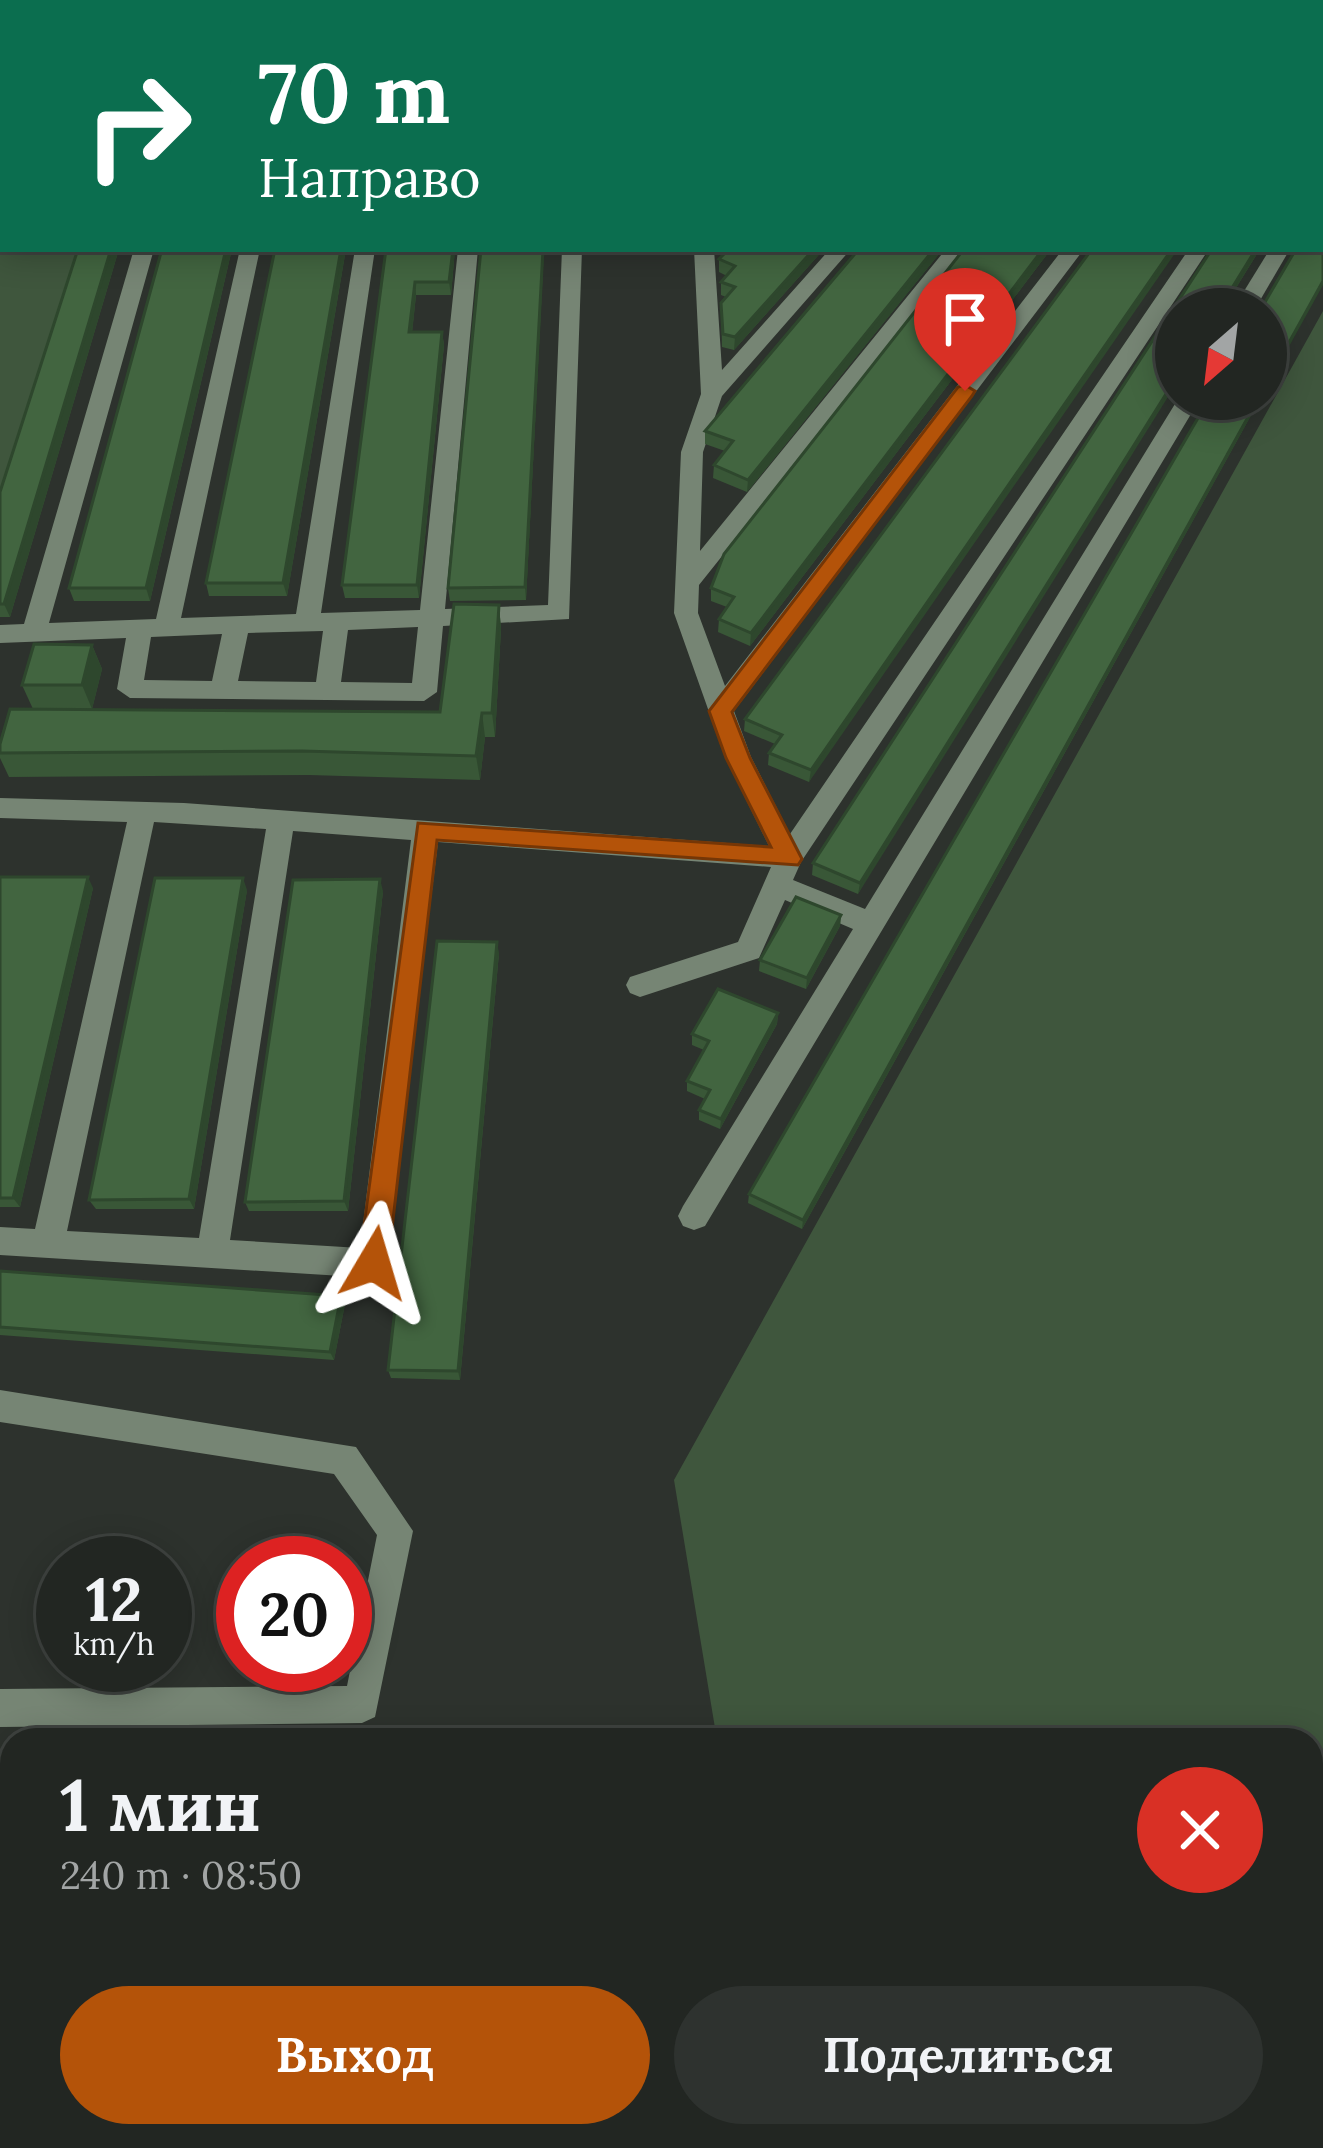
<!DOCTYPE html>
<html lang="ru">
<head>
<meta charset="utf-8">
<style>
	:root { --surface:#222622; --page:#2e322f; --text:#f1f3f6; --muted:#a2a5a5; --line:#3f4340; --accent:#b45309 }
	body { margin:0; font-family:Lora,serif; background:var(--page); color:var(--text); height:100vh; display:flex; flex-direction:column; font-size:45px; white-space:nowrap }
	* { box-sizing:border-box; margin:0 }
	p { font-size:39px; color:var(--muted) }
	.icon { flex:none; width:66px; height:66px; fill:none; stroke:currentColor; stroke-width:2; stroke-linecap:round; stroke-linejoin:round }
	.map { position:relative; flex:1; overflow:hidden }
	.side { position:absolute; left:0px; top:1728px; width:1323px; height:420px; display:flex; flex-direction:column; background:var(--surface); border-radius:36px 36px 0 0; box-shadow:0 6px 30px #0003,0 0 0 3px var(--line) }
	.side>* { flex:none }
	.banner { position:absolute; left:0px; top:0px; width:1323px; height:252px; box-shadow:0 6px 30px #0003,0 0 0 3px var(--line); background:#0b6e4f; color:#fff; overflow:hidden }
	.needle { width:78px; rotate:208deg }
	.fabs { position:absolute; left:1155px; top:288px; display:grid; gap:24px }
	.fabs a { display:grid; place-items:center; width:132px; height:132px; border-radius:50%; background:var(--surface); box-shadow:0 6px 30px #0003,0 0 0 3px var(--line); font-size:60px }
	.speed { position:absolute; left:36px; top:1536px; display:flex; gap:24px; font-size:60px; font-weight:700; text-align:center }
	.speed>* { display:grid; place-content:center; width:156px; height:156px; border-radius:50%; background:var(--surface); box-shadow:0 6px 30px #0003,0 0 0 3px var(--line); line-height:1 }
	.speed small { font-size:30px; font-weight:400 }
	.speed .limit { border:18px solid #d22; background:#fff; color:#111 }
	.pin { position:absolute; display:grid; place-items:center; width:102px; height:102px; color:#fff; margin:-123px -51px; border-radius:50% 50% 50% 0; rotate:-45deg; box-shadow:0 0 12px #0007 }
	.pin .icon { rotate:45deg }
	.me { position:absolute; width:132px; margin:-66px; rotate:7deg; stroke-linejoin:round; filter:drop-shadow(0 0 9px #0008) }
	.turn { display:flex; align-items:center; gap:42px; height:252px; padding:0 60px; font-size:54px }
	.turn .icon { width:156px; height:156px; stroke-width:2.5 }
	.turn b { display:block; font-size:84px; line-height:102px }
	.round { display:grid; place-items:center; flex:none; width:126px; height:126px; border-radius:63px; background:var(--page) }
	.headline { display:flex; align-items:center; justify-content:space-between; height:204px; padding:0 60px }
	h1 { font-size:72px; font-weight:700; line-height:90px }
	.cta { display:flex; gap:24px; margin-top:auto; padding:24px 60px }
	.cta a { flex:1; height:138px; border-radius:72px; background:var(--accent); color:#fff; font-size:48px; font-weight:700; line-height:138px; text-align:center }
	.cta a+a { background:var(--page); color:var(--text) }
	.map>svg:first-child { display:block }
	.green { fill:#3f563d }
	.lines { fill:none; stroke-linecap:round; stroke-linejoin:round }
	.minor { fill:#768574; fill-rule:evenodd }
	.wall { fill:#395737 }
	.shaded-wall { fill:#2e472d }
	.building { fill:#426540; stroke:#2e472d; stroke-width:3 }
	.route { fill:#b45309; stroke:#753606; stroke-width:3 }
</style>
</head>
<body>
<div class="map">
<svg width="1323" height="2148" viewBox="0 0 1323 2148">
	<rect width="100%" height="100%" fill="#2d322d"/>
	<g class="green">
		<polygon points="0,116 3,249 86,249 0,522"/>
		<polygon points="1323,311 1323,2148 786,2148 784,2136 1311,2136 1311,1740 717,1740 674,1480"/>
	</g>
	<g class="lines">
		<g class="minor">
			<polygon points="392,0 424,0 390,3"/>
			<rect x="483" y="0" width="18" height="3"/>
			<rect x="681" y="0" width="18" height="3"/>
			<polygon points="752,0 771,0 750,3"/>
			<polygon points="852,0 871,0 850,3"/>
			<polygon points="956,0 975,0 954,3"/>
			<rect x="1320" y="35" width="3" height="11"/>
			<polygon points="1323,59 1323,75 1320,76 1320,60"/>
			<polygon points="0,68 3,69 3,83 0,82"/>
			<polygon points="1323,173 1323,188 1320,189 1320,174"/>
			<path d="M134,249H154L49,623L156,619L240,249H260L181,618L296,614L355,249H375L321,613L420,610L458,249H478L445,609L548,605L562,249H582L569,619L443,626L437,692L424,701L130,698L117,689L126,638L0,643V625L24,624ZM418,627L412,683L341,682L348,630ZM323,631L316,682L238,681L248,633ZM222,634L212,681L144,680L151,637Z"/>
			<path d="M694,249H714L722,370L830,249H851L722,396L703,452L700,551L946,249H967L699,585L698,613L725,686L1063,249H1084L734,711L751,757L790,834L1189,249H1209L801,862L793,880L865,909L1178,399H1200L705,1226L694,1230L683,1226L678,1216L683,1206L853,929L785,900L759,958L640,997L630,993L626,985L630,977L738,942L771,867L438,842L385,1273L374,1278L0,1255V1227L35,1229L127,822L0,818V798L184,803L769,846L725,757L674,613L681,452L701,394ZM154,822L266,829L199,1238L67,1231ZM293,831L411,840L360,1248L230,1240Z"/>
			<polygon points="1270,249 1290,249 1255,309 1233,309"/>
			<polygon points="0,1390 356,1447 413,1531 375,1717 362,1723 0,1727 0,1689 347,1686 377,1535 334,1474 0,1422"/>
		</g>
	</g>
	<g class="wall">
		<polygon points="740,0 736,3 714,3 707,1"/>
		<polygon points="1046,0 1219,0 1230,3 1056,3"/>
		<polygon points="78,249 119,249 10,617 0,617 0,492"/>
		<polygon points="162,249 232,249 150,601 74,601 69,588"/>
		<polygon points="275,249 346,249 287,596 209,596 206,583"/>
		<polygon points="386,249 455,249 451,295 416,295 412,332 442,332 444,345 419,598 345,598 342,585"/>
		<polygon points="544,249 526,600 450,601 448,588"/>
		<polygon points="824,249 734,350 722,347 721,303 726,297 721,295 721,282 727,276 719,272 719,259"/>
		<polygon points="859,249 943,249 747,492 713,478 714,465 725,451 705,444 705,431"/>
		<polygon points="964,249 1051,249 750,646 718,632 719,619 727,607 711,601 711,588"/>
		<polygon points="1092,249 809,782 768,765 769,753 775,744 744,731 745,719"/>
		<polygon points="1212,249 1260,249 1223,309 1176,309 858,894 812,875 813,863"/>
		<polygon points="1209,399 1260,399 802,1229 748,1203 749,1194"/>
		<polygon points="499,605 501,629 495,737 485,737 480,780 309,775 9,777 0,758 0,744 440,712"/>
		<polygon points="92,645 102,669 92,709 33,709 22,685"/>
		<polygon points="0,877 93,888 20,1207 0,1207"/>
		<polygon points="247,890 194,1209 96,1209 89,1200"/>
		<polygon points="383,891 348,1211 249,1211 245,1202"/>
		<polygon points="841,915 840,926 806,989 759,971 760,960"/>
		<polygon points="499,953 460,1380 391,1378 388,1370"/>
		<polygon points="778,1013 777,1024 720,1129 699,1120 699,1110 705,1099 687,1091 687,1081 704,1050 692,1045 692,1034"/>
		<polygon points="0,1271 345,1304 334,1360 0,1335"/>
	</g>
	<g class="shaded-wall">
		<polygon points="274,0 368,0 346,3 252,3"/>
		<polygon points="111,249 119,249 10,617 4,604"/>
		<polygon points="226,249 232,249 150,601 146,588"/>
		<polygon points="341,249 346,249 287,596 283,583"/>
		<polygon points="453,249 455,249 451,295 449,282"/>
		<polygon points="543,249 544,249 526,600 525,587"/>
		<polygon points="814,249 824,249 734,350 735,337"/>
		<polygon points="934,249 943,249 747,492 748,480"/>
		<polygon points="1043,249 1051,249 750,646 751,633"/>
		<polygon points="1172,249 1178,249 809,782 811,770"/>
		<polygon points="1256,249 1260,249 1223,309 1219,309"/>
		<polygon points="1323,281 1323,285 1266,388 1266,384"/>
		<polygon points="415,282 416,295 411,345 409,332"/>
		<polygon points="442,332 444,345 419,598 417,585"/>
		<polygon points="1176,378 1176,384 858,894 860,883"/>
		<polygon points="1258,399 1260,399 802,1229 803,1220"/>
		<polygon points="499,605 501,629 495,737 492,713"/>
		<polygon points="92,645 102,669 92,709 82,685"/>
		<polygon points="482,713 485,737 480,780 476,756"/>
		<polygon points="88,877 93,888 20,1207 13,1198"/>
		<polygon points="243,878 247,890 194,1209 189,1199"/>
		<polygon points="380,879 383,891 348,1211 344,1201"/>
		<polygon points="841,915 840,926 806,989 807,978"/>
		<polygon points="497,942 499,953 460,1380 458,1371"/>
		<polygon points="778,1013 777,1024 720,1129 721,1119"/>
		<polygon points="341,1296 345,1304 334,1360 330,1352"/>
	</g>
	<g class="building">
		<polygon points="0,0 274,0 252,3 3,3 3,28 0,28"/>
		<polygon points="419,0 477,0 476,3 419,3"/>
		<polygon points="506,0 556,0 556,3 505,3"/>
		<polygon points="769,0 829,0 825,3 765,3"/>
		<polygon points="868,0 939,0 936,3 865,3"/>
		<polygon points="969,0 1032,0 1036,1 1035,3 966,3"/>
		<polygon points="1091,0 1219,0 1230,3 1101,3"/>
		<polygon points="0,76 3,78 3,108 0,106"/>
		<polygon points="1323,78 1323,142 1320,147 1320,83"/>
		<polygon points="1323,202 1323,281 1266,384 1266,309 1261,309 1296,249 1320,249 1320,208"/>
		<polygon points="78,249 111,249 4,604 0,604 0,492"/>
		<polygon points="162,249 226,249 146,588 69,588"/>
		<polygon points="275,249 341,249 283,583 206,583"/>
		<polygon points="386,249 453,249 449,282 415,282 409,332 442,332 417,585 342,585"/>
		<polygon points="481,249 543,249 525,587 448,588"/>
		<polygon points="729,249 814,249 735,337 723,334 721,303 735,287 721,282 735,266 719,259"/>
		<polygon points="859,249 934,249 748,480 714,465 733,441 705,431"/>
		<polygon points="964,249 1043,249 751,633 719,619 734,597 711,588 724,554"/>
		<polygon points="1092,249 1172,249 811,770 769,753 782,735 745,719"/>
		<polygon points="1212,249 1256,249 1219,309 1176,309 1176,378 860,883 813,863"/>
		<polygon points="1209,399 1258,399 803,1220 749,1194"/>
		<polygon points="454,604 499,605 492,713 482,713 476,756 302,751 0,753 0,744 10,709 440,712"/>
		<polygon points="34,644 92,645 82,685 22,685"/>
		<polygon points="0,877 88,877 13,1198 0,1198"/>
		<polygon points="155,878 243,878 189,1199 89,1200"/>
		<polygon points="380,879 344,1201 245,1202 293,880"/>
		<polygon points="796,897 841,915 807,978 760,960"/>
		<polygon points="437,941 497,942 458,1371 388,1370"/>
		<polygon points="718,989 778,1013 721,1119 699,1110 710,1090 687,1081 709,1041 692,1034"/>
		<polygon points="0,1271 341,1296 330,1352 0,1327"/>
	</g>
	<polygon class="route" points="965,385 975,391 972,396 732,712 750,758 802,859 798,865 437,840 388,1263 384,1273 374,1277 363,1273 359,1263 418,823 771,847 726,758 709,711 958,387"/>
</svg>
<div class="fabs">
<a><svg class="needle" viewBox="-14 -14 28 28"><path d="M0-13l5 13h-10z" fill="#e53935"/><path d="M0 13l5-13h-10z" fill="#a2a5a5"/></svg></a>
</div>
<div class="speed"><div>12<small>km/h</small></div><div class="limit">20</div></div>
<div class="pin" style="left:965px;top:391px;background:#d93025"><svg class="icon" aria-label="arrive" viewBox="0 0 24 24"><path d="M6 21V4h12l-3 4 3 4H6"/></svg></div>
<svg class="me" style="left:374px;top:1263px" viewBox="-20 -20 40 40"><path d="M0-17L14 15 0 8-14 15z" fill="#b45309" stroke="#fff" stroke-width="4"/></svg>
<div class="banner">
<div class="turn"><svg class="icon" aria-label="right" viewBox="0 0 24 24"><path d="M7 20v-9h11M14 6l5 5-5 5"/></svg><div><b>70 m</b>Направо</div></div>
</div>
<section class="side">
<div class="headline"><div><h1>1 мин</h1><p>240 m · 08:50</p></div><a class="round" style="background:#d93025;color:#fff"><svg class="icon" aria-label="close" viewBox="0 0 24 24"><path d="M6 6l12 12M18 6L6 18"/></svg></a></div>
<div class="cta"><a>Выход</a><a>Поделиться</a></div>
</section>
</div>
</body>
</html>
